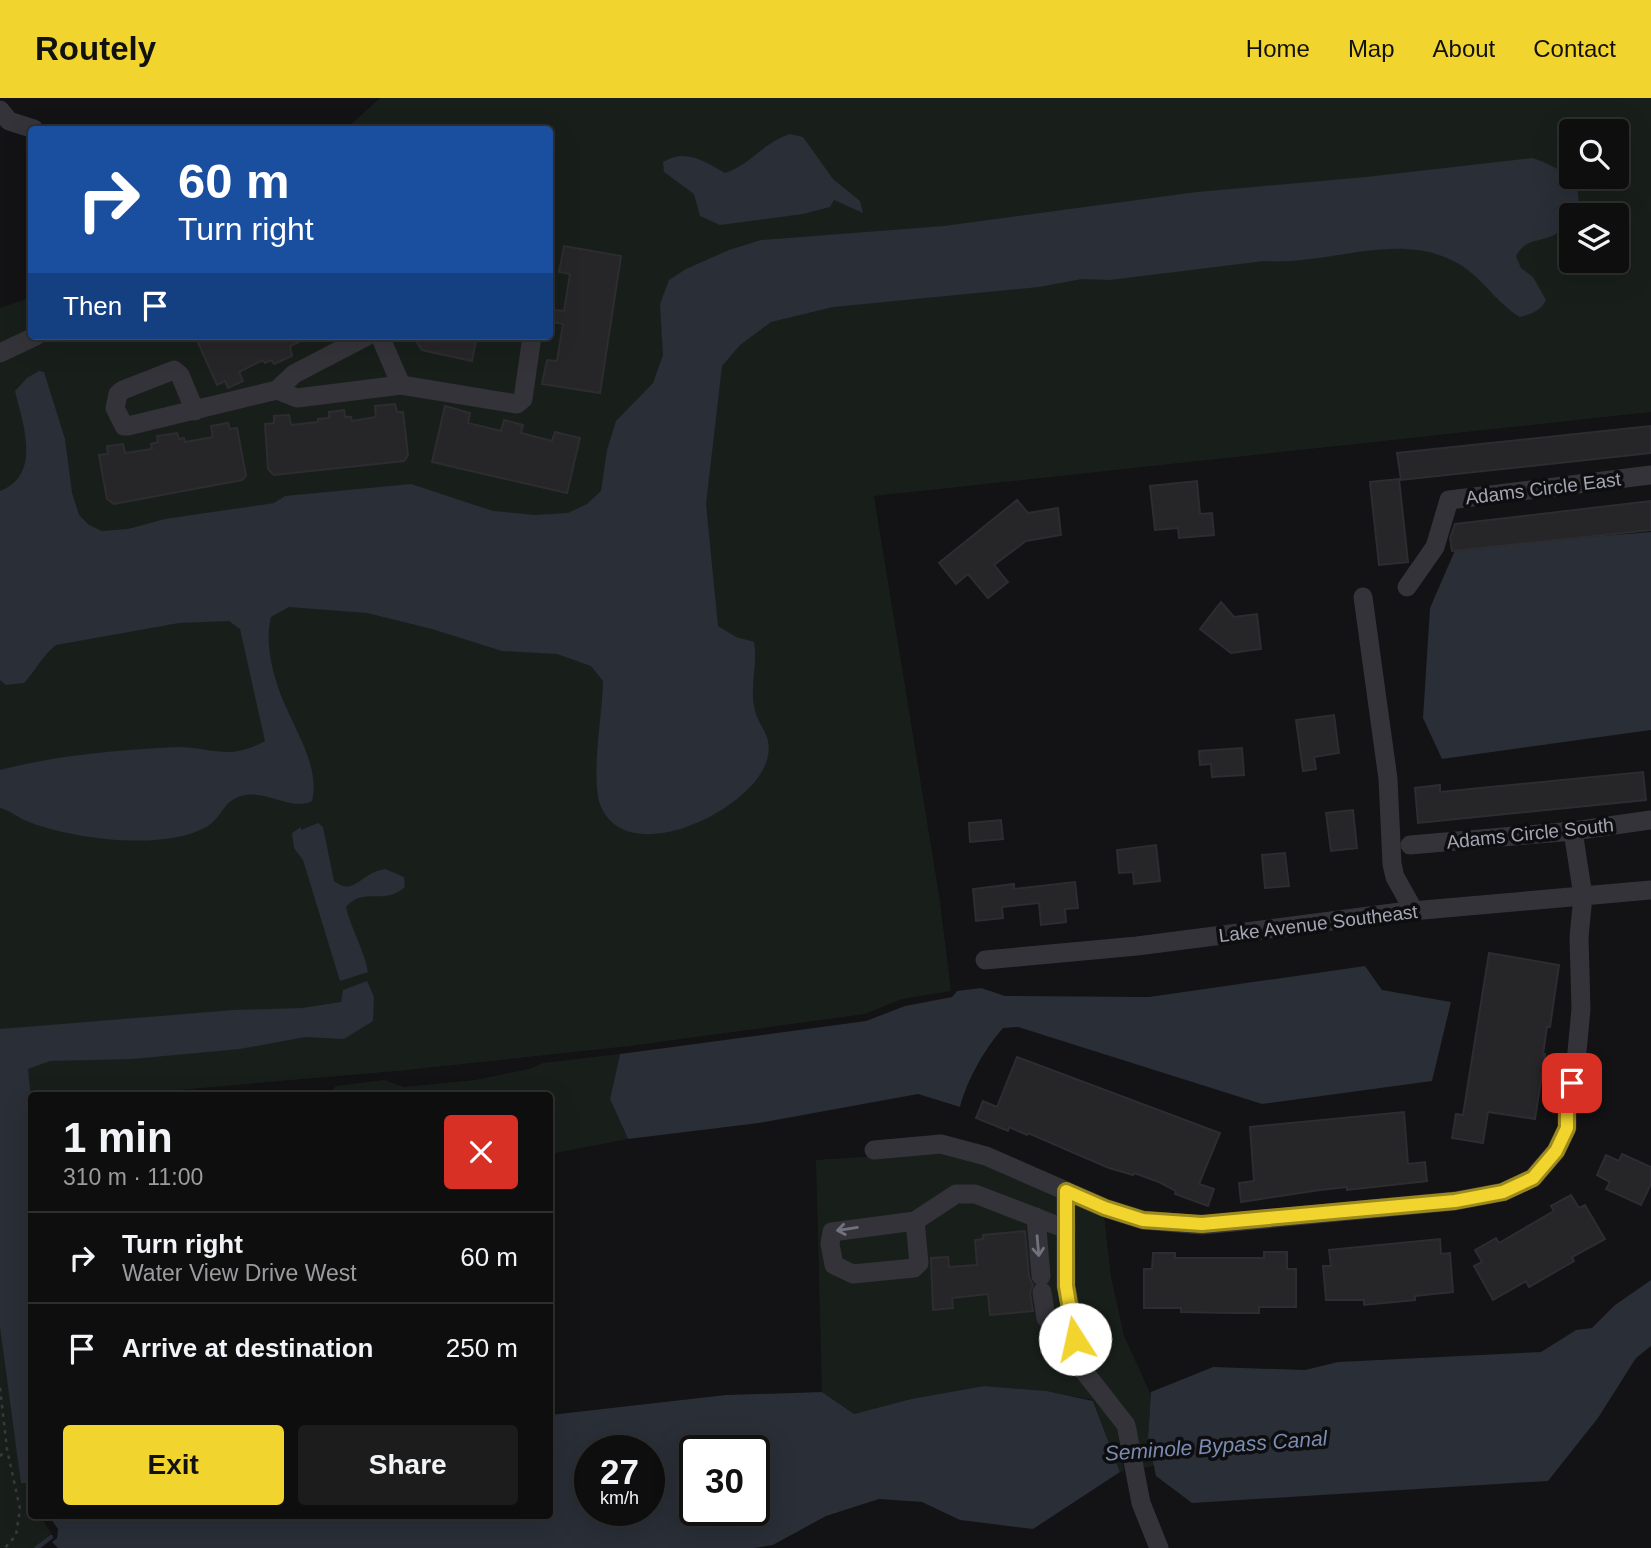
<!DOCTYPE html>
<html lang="en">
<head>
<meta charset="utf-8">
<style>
	:root { --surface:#0e0e0f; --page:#1c1c1d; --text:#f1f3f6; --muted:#9b9c9e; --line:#2e2e2f; --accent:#f1d42d }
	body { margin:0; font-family:Helvetica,sans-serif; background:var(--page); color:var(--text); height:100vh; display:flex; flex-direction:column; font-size:26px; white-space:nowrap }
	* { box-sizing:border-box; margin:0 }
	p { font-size:23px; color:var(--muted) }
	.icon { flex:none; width:38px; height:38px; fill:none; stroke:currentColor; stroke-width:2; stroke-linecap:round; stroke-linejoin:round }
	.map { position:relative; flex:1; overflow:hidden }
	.side { position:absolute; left:28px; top:994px; width:525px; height:427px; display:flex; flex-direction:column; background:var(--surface); border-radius:7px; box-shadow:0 7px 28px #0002,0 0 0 2px var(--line) }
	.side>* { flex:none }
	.hud { position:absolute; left:28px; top:28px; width:525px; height:214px; border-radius:7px; box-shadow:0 7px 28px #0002,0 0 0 2px var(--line); background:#1a4fa0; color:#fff; overflow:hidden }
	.buttons { position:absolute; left:1559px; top:21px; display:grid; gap:14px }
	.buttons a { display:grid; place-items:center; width:70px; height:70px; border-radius:7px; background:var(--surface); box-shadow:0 7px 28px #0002,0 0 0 2px var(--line); font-size:35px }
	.speed { position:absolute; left:574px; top:1337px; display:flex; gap:14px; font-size:35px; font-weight:700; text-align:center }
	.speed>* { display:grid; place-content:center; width:91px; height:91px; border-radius:50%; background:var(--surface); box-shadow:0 7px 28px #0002,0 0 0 2px var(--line); line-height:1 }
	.speed small { font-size:18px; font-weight:400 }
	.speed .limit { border:4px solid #111; border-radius:10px; background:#fff; color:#111 }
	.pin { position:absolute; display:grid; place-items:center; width:60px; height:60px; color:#fff; margin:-30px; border-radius:14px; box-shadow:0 4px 10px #0006 }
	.me { position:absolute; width:77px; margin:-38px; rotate:350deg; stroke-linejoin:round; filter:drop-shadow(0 0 5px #0008) }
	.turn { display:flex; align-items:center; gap:24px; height:147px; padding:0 35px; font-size:32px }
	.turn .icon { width:91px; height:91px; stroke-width:2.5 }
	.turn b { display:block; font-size:49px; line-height:60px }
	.then { display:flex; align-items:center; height:66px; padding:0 35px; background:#0003; gap:14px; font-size:26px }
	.round { display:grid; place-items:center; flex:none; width:74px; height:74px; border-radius:7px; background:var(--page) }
	.summary { display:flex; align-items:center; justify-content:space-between; height:119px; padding:0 35px }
	h1 { font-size:42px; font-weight:700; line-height:52px }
	.action { display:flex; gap:14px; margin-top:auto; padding:14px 35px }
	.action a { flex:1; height:80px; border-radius:7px; background:var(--accent); color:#111; font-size:28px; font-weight:700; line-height:80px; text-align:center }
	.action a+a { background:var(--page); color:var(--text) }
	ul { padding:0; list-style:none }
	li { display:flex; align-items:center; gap:21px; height:91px; padding:0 35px; border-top:2px solid var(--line) }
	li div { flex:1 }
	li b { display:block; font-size:26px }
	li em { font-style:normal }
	header { display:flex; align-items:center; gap:42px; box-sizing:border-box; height:98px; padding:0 35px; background:var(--accent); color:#111 }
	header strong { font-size:33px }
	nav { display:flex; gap:38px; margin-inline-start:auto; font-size:24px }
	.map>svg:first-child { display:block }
	.green { fill:#181f1b; fill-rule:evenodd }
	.water { fill:#292e37; fill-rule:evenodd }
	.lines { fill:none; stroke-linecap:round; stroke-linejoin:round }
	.stream { stroke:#292e37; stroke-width:4.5 }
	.canal { stroke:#292e37; stroke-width:16 }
	.building { fill:#262528; stroke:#2d2c30; stroke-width:2 }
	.path { stroke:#393a40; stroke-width:2.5; stroke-dasharray:3.5 5; stroke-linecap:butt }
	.minor { stroke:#333339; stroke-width:19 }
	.oneway { stroke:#71727d }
	.route-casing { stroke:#9d8a1d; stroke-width:18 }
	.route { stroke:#f1d42d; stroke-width:12 }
	.labels { text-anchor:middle; stroke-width:7; stroke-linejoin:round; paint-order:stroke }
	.street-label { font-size:19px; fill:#a4a6b4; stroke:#0e0d0f }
	.water-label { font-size:21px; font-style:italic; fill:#7a8db0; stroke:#0e0d0f }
</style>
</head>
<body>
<header>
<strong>Routely</strong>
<nav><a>Home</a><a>Map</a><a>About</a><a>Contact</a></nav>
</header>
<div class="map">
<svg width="1651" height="1450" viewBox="0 0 1651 1450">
	<rect width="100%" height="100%" fill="#131214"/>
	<g class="green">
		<path d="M380,0H1651V314L874,398L939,797L951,893L902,901L865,916L630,948L397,973L119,997L32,998L31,1005L0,1006V210L31,199L32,238H550V32L346,31ZM1572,33H1617V79H1572ZM1572,117H1617V163H1572Z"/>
		<polygon points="620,956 610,1001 628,1041 550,1056 550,998 327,998 336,988 384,982 404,989 475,982 529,971 543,965"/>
		<polygon points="940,1054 983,1066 1057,1098 1057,1188 1066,1243 1075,1276 1117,1331 1124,1373 1120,1374 1093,1302 1047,1293 984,1288 911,1301 854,1316 822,1294 816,1062"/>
		<polygon points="1076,1106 1104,1118 1111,1179 1124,1238 1151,1297 1148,1340 1154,1368 1142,1370 1135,1325 1091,1268 1075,1187"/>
		<polygon points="0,1214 32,1418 40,1418 51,1435 35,1450 0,1450"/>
	</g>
	<g class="water">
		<path d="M790,36L803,39L833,81L860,103L863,115L834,102L830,109L803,116L720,127L700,118L694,96L664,74L663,64C686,50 704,63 725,75C750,67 764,44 790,36Z"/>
		<path d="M1533,60C1562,71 1592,86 1572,119C1567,127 1561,134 1552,138C1538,144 1525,141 1516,158L1521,170L1533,179L1546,202C1541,213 1531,216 1520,219C1496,205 1483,180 1459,166C1399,131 1329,168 1264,163L1110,182L1082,181L1039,189L833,209L771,224L740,247L722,268L706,406L718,528L736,539L754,544C758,565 750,586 754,608C758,631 774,636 767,662C753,711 632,771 602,711C589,686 603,614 603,583L591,568L557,556L502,553L432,531L367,515L289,509L271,519C264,547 274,583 286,609C298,637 320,672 312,703C291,715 261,686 234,701C224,706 219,721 208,728C165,754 68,741 24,722C16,718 9,712 0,710V672C46,660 96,654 144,651C156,650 169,649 181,649C216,651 230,662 265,643L240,531L229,523L179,525L56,547C42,558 36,572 24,585L6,587L0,582V393C42,377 23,326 15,293L27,280L39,273L44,274L65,341L72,395L79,417L89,427L102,433L128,431L165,421L274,405L285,398L411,386L493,413L535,417L568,415L587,406L601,393L607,352L616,323L653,285L663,257L660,206L669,182L686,171L729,152L761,142L944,128L1197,94L1366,79Z"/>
		<polygon points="1651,434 1651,632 1442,661 1423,620 1430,510 1456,450"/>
		<path d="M318,725L323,729L334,783C350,795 355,785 369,777C373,774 380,772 385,771L404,779L405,789C384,808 363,788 346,809C351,831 364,851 368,874L340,883L303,762L294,750L292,735L301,729V732Z"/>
		<path d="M1365,868L1382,892L1451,904L1432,983L1262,1006L1018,929L1003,930C984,952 967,982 960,1009L918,996L759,1025L628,1041L610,1001L620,956L866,923L905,908L952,899L957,893L981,890L1005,898L1149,899Z"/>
		<polygon points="367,883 374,899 373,923 344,941 305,939 240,951 132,961 50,963 28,971 32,1011 32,1385 21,1385 0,1229 0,931 234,912 302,910 341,904 343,892"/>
		<polygon points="1651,1182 1651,1248 1636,1260 1598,1320 1548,1383 1192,1405 1156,1378 1148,1340 1151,1294 1213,1269 1305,1272 1338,1264 1541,1254 1576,1232 1592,1230 1615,1207"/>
		<path d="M984,1288L1047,1293L1093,1303L1120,1374L1033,1431L960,1422L922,1404L879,1401L826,1418L773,1447L754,1450H58L52,1444L57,1440L58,1431L49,1418H550V1317L726,1297L822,1294L854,1316L911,1301ZM590,1353H649V1412H590ZM695,1353H754V1412H695Z"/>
	</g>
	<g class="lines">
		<polyline class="stream" points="37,1450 51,1439"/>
		<polyline class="canal" points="1092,1358 1171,1351"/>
	</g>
	<g class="building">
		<polygon points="564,148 621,158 600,295 542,286 547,262 557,263 563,226 552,224 554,212 564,213 570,176 559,174"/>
		<polygon points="195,238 312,238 290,248 292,258 274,266 271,262 265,265 263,262 239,274 243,283 228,290 225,283 217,287"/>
		<polygon points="413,238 477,238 472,263 422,252"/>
		<polygon points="395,306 397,314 403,314 408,357 404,363 274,377 268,371 265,326 274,325 274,318 289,317 291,327 318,324 318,321 329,320 329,314 344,312 345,319 351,319 352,323 376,319 375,308"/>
		<polygon points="445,308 470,315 468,325 501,333 504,322 523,327 521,335 552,343 555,334 580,340 567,395 432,364"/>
		<polygon points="228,325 230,331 237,330 246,378 242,382 114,406 107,401 99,357 108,356 107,348 123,346 125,355 152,351 151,346 158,344 157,338 177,335 179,341 184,340 185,344 213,339 211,328"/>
		<polygon points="1651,328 1651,355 1401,382 1397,355"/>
		<polygon points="1399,381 1408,464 1379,467 1370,384"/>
		<polygon points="1197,383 1200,416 1212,415 1214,437 1179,440 1178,430 1155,432 1150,388"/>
		<polygon points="1017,402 1028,415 1058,410 1061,437 1026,443 994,467 1008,484 988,500 968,476 956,486 939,465"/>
		<polygon points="1651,403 1651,432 1452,453 1450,440 1455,426"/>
		<polygon points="1221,504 1234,519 1257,516 1261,551 1231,555 1200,531"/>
		<polygon points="1334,617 1339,655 1314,659 1316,671 1303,673 1296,622"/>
		<polygon points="1242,650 1244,677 1212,679 1211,666 1200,667 1199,653"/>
		<polygon points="1643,674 1646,702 1418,725 1415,690 1440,687 1440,694"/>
		<polygon points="1353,712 1357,750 1331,753 1326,715"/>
		<polygon points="1001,722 1003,741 970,744 969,725"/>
		<polygon points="1156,747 1160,783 1134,786 1133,774 1119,775 1117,752"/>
		<polygon points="1285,755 1289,788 1265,790 1262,757"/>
		<polygon points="1075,784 1078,810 1065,811 1066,824 1041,827 1039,805 1002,809 1003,820 976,823 973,791 1014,786 1014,791"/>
		<polygon points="1489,855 1559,867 1550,929 1547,929 1543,956 1545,956 1535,1021 1488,1014 1483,1045 1452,1040 1456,1016 1463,1017"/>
		<polygon points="1017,959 1220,1035 1199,1086 1214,1091 1208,1108 1175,1096 1176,1093 1159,1084 1134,1075 1133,1077 1109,1070 1028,1035 1027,1037 1009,1029 1008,1033 976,1020 983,1003 997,1009"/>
		<polygon points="1404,1014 1408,1066 1425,1064 1427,1083 1347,1092 1347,1089 1320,1092 1241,1104 1239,1085 1254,1083 1250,1029"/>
		<polygon points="1622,1056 1651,1069 1651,1086 1641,1107 1606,1091 1610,1084 1597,1077 1606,1057 1619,1063"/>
		<polygon points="1571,1097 1579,1110 1585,1107 1605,1141 1572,1159 1574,1163 1529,1189 1526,1183 1493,1202 1474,1168 1482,1164 1475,1152 1496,1140 1499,1145 1554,1113 1551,1108"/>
		<polygon points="1025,1133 1029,1179 1033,1187 1030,1195 1033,1213 990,1217 988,1196 952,1200 953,1210 933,1212 931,1160 948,1159 949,1169 977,1167 975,1142 983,1141 983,1137"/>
		<polygon points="1440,1141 1441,1156 1450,1155 1453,1194 1415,1198 1415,1202 1364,1207 1364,1202 1326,1202 1323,1168 1331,1168 1329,1152"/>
		<polygon points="1264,1154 1287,1154 1287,1171 1296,1171 1296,1209 1259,1209 1259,1215 1234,1215 1181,1214 1181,1210 1144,1210 1144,1171 1152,1171 1153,1155 1175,1155 1175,1160 1264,1160"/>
	</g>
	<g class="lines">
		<g class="path">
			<polyline points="0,1290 7,1351 20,1411 16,1437 5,1450"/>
			<polyline points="0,1358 7,1351"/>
		</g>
		<g class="minor">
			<polyline points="0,12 9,23 34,31"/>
			<polyline points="380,238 401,287 517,306 523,301 532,238"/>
			<polyline points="0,255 36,238"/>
			<polyline points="277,292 294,276 367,238"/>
			<polyline points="195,313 180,277 174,272 123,292 118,296 115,310 124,328 128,328 277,292 297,300 401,287"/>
			<polyline points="1407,489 1435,449 1449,402 1651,377"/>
			<polyline points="1363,499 1388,681 1392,766 1395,779 1414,813"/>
			<polyline points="1410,747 1573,733 1651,722"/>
			<polyline points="985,862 1137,848 1400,814 1651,792"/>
			<polyline points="874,1052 941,1046 986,1058 1105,1110 1143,1122 1202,1127 1455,1103 1503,1094 1533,1080 1556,1053 1567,1030 1567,1006 1576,964 1581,911 1579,839 1583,798 1573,733"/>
			<polyline points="1066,1093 1066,1188 1083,1272 1126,1327 1141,1405 1159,1450"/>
			<polyline points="1036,1119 1041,1178"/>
			<polyline points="915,1123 919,1165 914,1170 853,1176 834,1167 830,1146 832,1134 915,1123 956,1096 975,1096 1066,1131"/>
			<polyline points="1042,1194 1046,1220 1055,1226 1072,1226"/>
		</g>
	</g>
	<defs><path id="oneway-shaft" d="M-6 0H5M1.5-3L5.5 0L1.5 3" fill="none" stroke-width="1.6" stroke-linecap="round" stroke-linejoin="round" transform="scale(1.75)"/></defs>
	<g class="oneway">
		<use href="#oneway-shaft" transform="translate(847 1131) rotate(171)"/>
		<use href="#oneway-shaft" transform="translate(1038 1148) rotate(85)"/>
	</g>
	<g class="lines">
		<g class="route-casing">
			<polyline id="route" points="1075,1241 1066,1188 1066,1093 1105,1110 1143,1122 1202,1126 1455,1103 1503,1094 1533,1080 1556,1053 1567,1030 1567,1006 1572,985"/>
		</g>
		<use href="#route" class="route"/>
	</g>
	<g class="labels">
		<g class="street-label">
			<text transform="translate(1543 390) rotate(-7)" y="7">Adams Circle East</text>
			<text transform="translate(1530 735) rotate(-6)" y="7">Adams Circle South</text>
			<text transform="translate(1318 825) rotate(-7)" y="7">Lake Avenue Southeast</text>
		</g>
		<g class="water-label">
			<text transform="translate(1216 1348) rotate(-4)" y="7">Seminole Bypass Canal</text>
		</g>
	</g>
</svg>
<div class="buttons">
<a><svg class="icon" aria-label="search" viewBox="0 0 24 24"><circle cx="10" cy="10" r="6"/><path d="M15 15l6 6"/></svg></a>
<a><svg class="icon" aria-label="layers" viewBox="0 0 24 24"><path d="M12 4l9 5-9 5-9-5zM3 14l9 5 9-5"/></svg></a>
</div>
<div class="speed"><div>27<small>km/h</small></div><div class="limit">30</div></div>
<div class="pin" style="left:1572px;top:985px;background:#d93025"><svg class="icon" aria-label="arrive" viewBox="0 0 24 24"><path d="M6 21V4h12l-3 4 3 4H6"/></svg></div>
<svg class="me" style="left:1075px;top:1241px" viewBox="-20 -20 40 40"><circle r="19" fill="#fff"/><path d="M0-13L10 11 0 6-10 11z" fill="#f1d42d"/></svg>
<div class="hud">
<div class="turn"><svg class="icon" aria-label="right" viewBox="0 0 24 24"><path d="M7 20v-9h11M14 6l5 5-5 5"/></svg><div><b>60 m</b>Turn right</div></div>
<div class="then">Then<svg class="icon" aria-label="arrive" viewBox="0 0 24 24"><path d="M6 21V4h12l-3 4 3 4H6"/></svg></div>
</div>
<section class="side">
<div class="summary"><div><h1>1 min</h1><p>310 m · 11:00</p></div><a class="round" style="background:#d93025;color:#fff"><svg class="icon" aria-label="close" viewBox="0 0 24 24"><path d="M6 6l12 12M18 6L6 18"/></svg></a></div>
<ul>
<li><svg class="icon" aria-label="right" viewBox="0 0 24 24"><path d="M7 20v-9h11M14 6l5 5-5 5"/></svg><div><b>Turn right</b><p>Water View Drive West</p></div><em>60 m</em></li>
<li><svg class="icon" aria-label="arrive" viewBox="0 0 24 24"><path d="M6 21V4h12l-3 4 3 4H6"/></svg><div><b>Arrive at destination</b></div><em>250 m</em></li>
</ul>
<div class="action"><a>Exit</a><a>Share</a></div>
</section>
</div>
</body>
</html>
